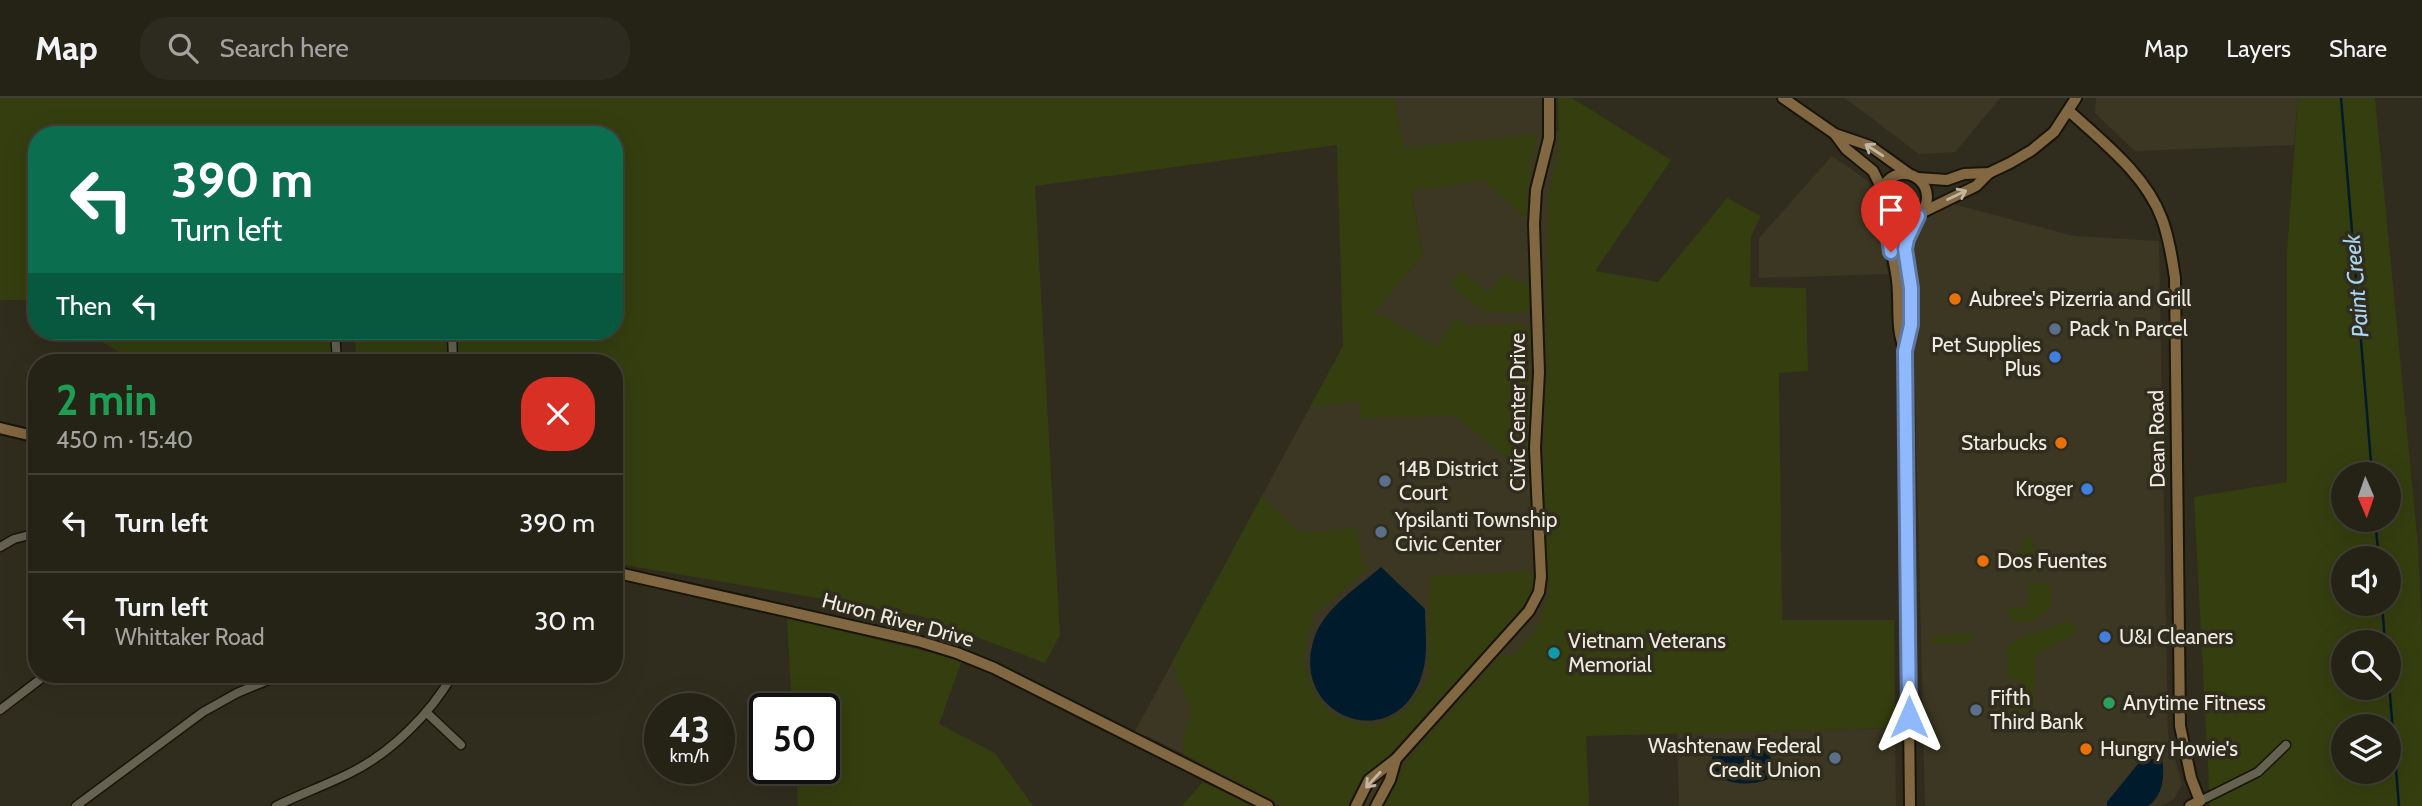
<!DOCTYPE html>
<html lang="en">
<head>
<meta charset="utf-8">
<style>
	:root { --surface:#252216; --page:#2d2a1f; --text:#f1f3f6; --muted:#a3a4a1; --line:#423f35 }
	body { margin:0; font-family:Cabin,sans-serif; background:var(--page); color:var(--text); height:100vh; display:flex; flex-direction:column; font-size:26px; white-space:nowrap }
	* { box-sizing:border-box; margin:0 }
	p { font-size:23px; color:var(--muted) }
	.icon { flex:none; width:38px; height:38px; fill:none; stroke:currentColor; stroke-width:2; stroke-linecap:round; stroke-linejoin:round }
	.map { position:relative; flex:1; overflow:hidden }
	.panel { position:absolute; left:28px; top:256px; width:595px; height:329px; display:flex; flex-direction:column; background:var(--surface); border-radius:28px; box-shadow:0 7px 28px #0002,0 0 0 2px var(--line) }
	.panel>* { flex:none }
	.hud { position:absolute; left:28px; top:28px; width:595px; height:214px; border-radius:28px; box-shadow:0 7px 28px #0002,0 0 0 2px var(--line); background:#0b6e4f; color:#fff; overflow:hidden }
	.needle { width:46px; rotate:178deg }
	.fabs { position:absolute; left:2331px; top:364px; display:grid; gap:14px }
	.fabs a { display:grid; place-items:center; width:70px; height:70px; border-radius:50%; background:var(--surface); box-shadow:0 7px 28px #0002,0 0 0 2px var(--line); font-size:35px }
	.speed { position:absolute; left:644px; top:595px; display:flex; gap:14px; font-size:35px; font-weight:700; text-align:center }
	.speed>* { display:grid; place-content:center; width:91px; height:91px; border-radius:50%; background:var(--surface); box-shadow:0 7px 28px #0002,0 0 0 2px var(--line); line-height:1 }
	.speed small { font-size:18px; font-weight:400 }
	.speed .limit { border:4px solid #111; border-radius:10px; background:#fff; color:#111 }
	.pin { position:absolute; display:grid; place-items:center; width:60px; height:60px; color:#fff; margin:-72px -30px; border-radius:50% 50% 50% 0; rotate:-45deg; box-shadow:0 0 7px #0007 }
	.pin .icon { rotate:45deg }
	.me { position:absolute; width:77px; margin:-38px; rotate:0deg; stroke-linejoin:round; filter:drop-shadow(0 0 5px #0008) }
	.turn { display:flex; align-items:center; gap:24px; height:147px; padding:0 28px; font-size:32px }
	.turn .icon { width:91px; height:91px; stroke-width:2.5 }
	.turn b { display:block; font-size:49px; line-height:60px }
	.then { display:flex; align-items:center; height:66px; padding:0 28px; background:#0003; gap:14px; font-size:26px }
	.round { display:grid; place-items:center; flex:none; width:74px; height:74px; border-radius:28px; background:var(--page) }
	.headline { display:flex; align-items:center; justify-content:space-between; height:119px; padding:0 28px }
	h1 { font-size:42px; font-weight:700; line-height:52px; color:#1e9e55 }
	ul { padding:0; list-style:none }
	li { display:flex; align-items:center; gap:21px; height:98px; padding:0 28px; border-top:2px solid var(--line) }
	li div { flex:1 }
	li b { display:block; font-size:26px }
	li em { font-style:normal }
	header { display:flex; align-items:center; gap:42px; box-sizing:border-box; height:98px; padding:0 35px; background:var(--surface); border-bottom:2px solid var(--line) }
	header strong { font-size:33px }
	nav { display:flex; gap:38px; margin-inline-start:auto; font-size:24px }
	.search { width:490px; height:63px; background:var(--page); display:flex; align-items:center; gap:18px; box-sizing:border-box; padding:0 24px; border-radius:28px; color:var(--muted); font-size:26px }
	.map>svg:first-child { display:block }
	.built { fill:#3c3722 }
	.green { fill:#353e0f; fill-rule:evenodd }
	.water { fill:#001b2c }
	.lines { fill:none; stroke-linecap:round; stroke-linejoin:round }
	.stream { stroke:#001b2c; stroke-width:2.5 }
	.street-casing { stroke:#191508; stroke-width:11 }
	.secondary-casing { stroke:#191508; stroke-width:14 }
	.street { stroke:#666252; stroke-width:8 }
	.secondary { stroke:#816742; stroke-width:10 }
	.oneway { stroke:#c2b6a2 }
	.route-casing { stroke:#5d78a4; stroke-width:18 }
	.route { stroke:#8fb8fd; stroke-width:12 }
	.food-dot { fill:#e8710a; stroke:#312d1e; stroke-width:2.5 }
	.service-dot { fill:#5c6f8a; stroke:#312d1e; stroke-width:2.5 }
	.shop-dot { fill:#3f7fe0; stroke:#312d1e; stroke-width:2.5 }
	.culture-dot { fill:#0f9aa8; stroke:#312d1e; stroke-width:2.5 }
	.leisure-dot { fill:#2e9e5b; stroke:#312d1e; stroke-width:2.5 }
	.labels { text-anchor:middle; stroke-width:7; stroke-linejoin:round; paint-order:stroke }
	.poi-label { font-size:21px; fill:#edebe2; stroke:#312d1e; text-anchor:start }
	.street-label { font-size:21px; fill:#edebe2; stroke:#312d1e }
	.water-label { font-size:23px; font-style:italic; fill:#a8d5f2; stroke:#312d1e }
</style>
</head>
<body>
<header>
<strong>Map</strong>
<div class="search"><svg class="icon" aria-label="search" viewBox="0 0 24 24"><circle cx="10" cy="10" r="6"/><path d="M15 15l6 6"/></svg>Search here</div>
<nav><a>Map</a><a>Layers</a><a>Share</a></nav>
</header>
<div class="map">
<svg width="2422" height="708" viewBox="0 0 2422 708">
	<rect width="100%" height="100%" fill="#312d1e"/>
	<g class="built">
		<polygon points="1394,0 1542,0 1545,35 1559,33 1564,186 1589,708 1280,708 1222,679 1189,659 1149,639 1134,635 1343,248 1423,157"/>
		<polygon points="1845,0 2000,0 1955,54 1919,56"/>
		<polygon points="2096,0 2298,0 2294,47 2135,53 2095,15"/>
		<polygon points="1832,58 1868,83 1879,126 1888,176 1759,180 1759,140"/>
		<polygon points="1953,106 2074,138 2159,143 2168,637 2182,686 2174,701 2161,708 1925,708 1912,166 1909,146 1918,126 1939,108"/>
		<polygon points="1895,630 1896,708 1679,708 1677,635"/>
	</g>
	<g class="green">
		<polygon points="0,0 1394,0 1404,50 1537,36 1527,89 1527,121 1483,82 1411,93 1423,157 1372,216 1385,219 1437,249 1456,220 1467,228 1522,226 1530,233 1530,374 1526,377 1456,318 1361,320 1360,303 1310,309 1343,248 1337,47 1035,88 1060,537 1045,565 921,518 614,465 614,264 445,264 440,258 437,264 357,264 354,233 614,233 614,37 37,37 37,202 0,202"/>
		<polygon points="1558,0 1572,0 1671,62 1595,173 1658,184 1727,100 1761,118 1751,138 1750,189 1806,190 1808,273 1779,275 1782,522 1894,522 1895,630 1586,638 1589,708 1385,708 1408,661 1501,557 1513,557 1539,528 1541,514 1549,498 1544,403 1548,99 1559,48"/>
		<path d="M2298,0H2375L2418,448L2422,533V708H2210L2194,399L2287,384V154ZM2343,376H2389V422H2343ZM2343,460H2389V506H2343ZM2343,544H2389V590H2343ZM2343,628H2389V674H2343Z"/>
		<polygon points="1460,171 1488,195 1505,175 1515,183 1530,185 1531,208 1522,215 1482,213 1451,188"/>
		<polygon points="84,233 332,233 332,264 141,264 134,263"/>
		<polygon points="1262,398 1301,435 1357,430 1362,463 1370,469 1313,518 1303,561 1314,596 1332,617 1374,629 1407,611 1428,582 1429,482 1433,478 1527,473 1535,478 1530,504 1388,658 1362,681 1347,708 1286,708 1183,656 1183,644 1191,614 1172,565"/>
		<polygon points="2031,439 2040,468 2034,475 2028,475 2027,458 2020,457 2019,449 2023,449 2022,440"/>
		<path d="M2028,484L2049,486C2060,511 2038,526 2014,524L2010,520L2008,510L2028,509Z"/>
		<polygon points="787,520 962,562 939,626 995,655 1033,708 798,708 796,670 824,670 824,611 792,611"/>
		<polygon points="2072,524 2076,531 2074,537 2039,554 2035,562 2034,611 2031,614 2014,614 2010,606 2019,606 2019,581 2009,581 2006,552 2016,542 2062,525"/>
		<polygon points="1970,535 1974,540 1970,545 1933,546 1930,542 1934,537"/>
		<polygon points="1203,684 1253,708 1182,708"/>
	</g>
	<g class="water">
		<path d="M1381,469L1425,511C1425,529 1428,551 1424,569C1403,663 1285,621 1315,538C1325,510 1358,489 1381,469Z"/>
		<path d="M1723,649L1760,651L1768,654L1773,665V678C1755,692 1698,688 1715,652Z"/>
		<path d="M2152,656L2162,661C2165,677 2163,699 2148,708H2107V704L2142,661Z"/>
	</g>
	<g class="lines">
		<g class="stream">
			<polyline points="2341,0 2372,376"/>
			<polyline points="2375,422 2379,460"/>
			<polyline points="2382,506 2385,544"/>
			<polyline points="2389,585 2399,708"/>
		</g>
		<g class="street-casing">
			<g id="street">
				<polyline points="335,233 337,264"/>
				<polyline points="452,233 453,264"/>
				<polyline points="0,449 14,441 37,435"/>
				<polyline points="0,612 47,576"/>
				<polyline points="426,614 461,647"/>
				<polyline points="2200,703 2258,674 2286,647"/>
				<polyline points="76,708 203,614 237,595 283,576"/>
				<path d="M276,708C301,696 326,687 350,675C391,655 431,615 453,576"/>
			</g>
		</g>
		<g class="secondary-casing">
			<g id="secondary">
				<polyline points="1783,0 1835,36 1870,48 1909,76"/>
				<path d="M2069,13C2103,44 2146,77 2162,121C2169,140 2172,160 2175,180L2180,628L2191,680L2200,703L2190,708"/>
				<polyline points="1835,36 1846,51 1873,73 1882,91"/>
				<circle cx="1904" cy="99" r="23"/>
				<polyline points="1918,80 1947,82 1964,76 1989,75 2010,65 2032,52 2054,34 2076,0"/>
				<path d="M1885,112C1887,136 1894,159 1897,182C1900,206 1895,231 1905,252"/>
				<polyline points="1923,114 1976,88 1989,75"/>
				<polyline points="0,330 37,339"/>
				<polyline points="614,474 918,543 957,555 994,570 1268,708"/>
				<polyline points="1356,708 1369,682 1396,661 1529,513 1539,494 1541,479 1535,350 1539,274 1534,126 1536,92 1549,40 1549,0"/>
				<polyline points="1376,708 1390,682 1396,661"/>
				<polyline points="1910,708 1905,252 1911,227 1911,190 1905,151 1907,141 1918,118"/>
			</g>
		</g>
		<use href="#street" class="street"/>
		<use href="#secondary" class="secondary"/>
	</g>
	<defs><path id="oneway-shaft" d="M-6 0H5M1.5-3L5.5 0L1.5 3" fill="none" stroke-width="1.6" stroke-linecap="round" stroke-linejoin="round" transform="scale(1.75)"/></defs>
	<g class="oneway">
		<use href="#oneway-shaft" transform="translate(1874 52) rotate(-147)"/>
		<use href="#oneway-shaft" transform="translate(1957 97) rotate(-26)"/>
		<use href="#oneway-shaft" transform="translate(1373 682) rotate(133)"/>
	</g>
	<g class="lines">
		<g class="route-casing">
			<path id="route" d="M1891,154L1885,112C1896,122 1904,123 1918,118L1907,141L1905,151L1911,190V227L1905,253L1909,619"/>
		</g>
		<use href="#route" class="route"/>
	</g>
	<g class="food-dot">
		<circle cx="1955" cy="201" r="7"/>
		<circle cx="2061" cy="345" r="7"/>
		<circle cx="1983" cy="463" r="7"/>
		<circle cx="2086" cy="651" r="7"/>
	</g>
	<g class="service-dot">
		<circle cx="2055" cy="231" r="7"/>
		<circle cx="1385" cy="383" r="7"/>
		<circle cx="1381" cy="434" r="7"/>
		<circle cx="1976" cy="612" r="7"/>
		<circle cx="1835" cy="660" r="7"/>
	</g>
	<g class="shop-dot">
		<circle cx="2055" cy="259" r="7"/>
		<circle cx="2087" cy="391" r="7"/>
		<circle cx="2105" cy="539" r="7"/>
	</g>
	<circle class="culture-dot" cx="1554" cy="555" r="7"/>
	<circle class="leisure-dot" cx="2109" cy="605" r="7"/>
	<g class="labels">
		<g class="poi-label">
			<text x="1969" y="208">Aubree's Pizerria and Grill</text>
			<text x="2069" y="238">Pack 'n Parcel</text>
			<text x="2041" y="254" text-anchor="end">Pet Supplies<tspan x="2041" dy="24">Plus</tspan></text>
			<text x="2047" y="352" text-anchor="end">Starbucks</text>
			<text x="1399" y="378">14B District<tspan x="1399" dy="24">Court</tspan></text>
			<text x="2073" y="398" text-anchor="end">Kroger</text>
			<text x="1395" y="429">Ypsilanti Township<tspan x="1395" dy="24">Civic Center</tspan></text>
			<text x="1997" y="470">Dos Fuentes</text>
			<text x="2119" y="546">U&amp;I Cleaners</text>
			<text x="1568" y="550">Vietnam Veterans<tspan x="1568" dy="24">Memorial</tspan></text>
			<text x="1990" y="607">Fifth<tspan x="1990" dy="24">Third Bank</tspan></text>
			<text x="2123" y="612">Anytime Fitness</text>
			<text x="1821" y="655" text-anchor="end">Washtenaw Federal<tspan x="1821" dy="24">Credit Union</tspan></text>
			<text x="2100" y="658">Hungry Howie's</text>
		</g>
		<g class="street-label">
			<text transform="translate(1518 314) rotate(-90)" y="7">Civic Center Drive</text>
			<text transform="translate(2157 341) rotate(-91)" y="7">Dean Road</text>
			<text transform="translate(898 522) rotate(15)" y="7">Huron River Drive</text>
		</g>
		<g class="water-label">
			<text transform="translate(2356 188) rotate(-95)" y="8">Paint Creek</text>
		</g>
	</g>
</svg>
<div class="fabs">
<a><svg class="needle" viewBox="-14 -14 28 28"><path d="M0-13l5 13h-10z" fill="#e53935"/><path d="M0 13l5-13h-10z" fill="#a3a4a1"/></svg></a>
<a><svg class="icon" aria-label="sound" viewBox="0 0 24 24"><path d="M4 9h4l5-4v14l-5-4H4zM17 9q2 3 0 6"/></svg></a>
<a><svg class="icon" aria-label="search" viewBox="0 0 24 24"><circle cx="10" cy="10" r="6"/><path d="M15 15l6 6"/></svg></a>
<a><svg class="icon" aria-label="layers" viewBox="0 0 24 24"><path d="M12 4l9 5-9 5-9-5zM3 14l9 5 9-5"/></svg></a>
</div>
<div class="speed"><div>43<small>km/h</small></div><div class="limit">50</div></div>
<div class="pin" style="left:1891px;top:154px;background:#d93025"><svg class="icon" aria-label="arrive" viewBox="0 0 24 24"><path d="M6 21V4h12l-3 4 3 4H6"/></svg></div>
<svg class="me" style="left:1909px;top:619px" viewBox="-20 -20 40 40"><path d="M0-17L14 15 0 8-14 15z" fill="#8fb8fd" stroke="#fff" stroke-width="4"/></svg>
<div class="hud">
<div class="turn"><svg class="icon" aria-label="left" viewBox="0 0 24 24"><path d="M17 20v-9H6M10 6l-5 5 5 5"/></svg><div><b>390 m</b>Turn left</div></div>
<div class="then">Then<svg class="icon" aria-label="left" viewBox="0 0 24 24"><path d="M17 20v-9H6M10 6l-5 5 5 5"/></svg></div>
</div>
<section class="panel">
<div class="headline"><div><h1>2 min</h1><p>450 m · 15:40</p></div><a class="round" style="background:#d93025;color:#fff"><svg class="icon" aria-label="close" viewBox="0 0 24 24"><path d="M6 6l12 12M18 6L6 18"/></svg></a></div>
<ul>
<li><svg class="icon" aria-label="left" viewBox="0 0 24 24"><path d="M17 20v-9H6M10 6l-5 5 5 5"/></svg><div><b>Turn left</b></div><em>390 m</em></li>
<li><svg class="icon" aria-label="left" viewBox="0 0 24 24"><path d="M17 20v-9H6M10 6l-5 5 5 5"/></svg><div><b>Turn left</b><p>Whittaker Road</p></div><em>30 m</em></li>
</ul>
</section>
</div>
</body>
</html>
